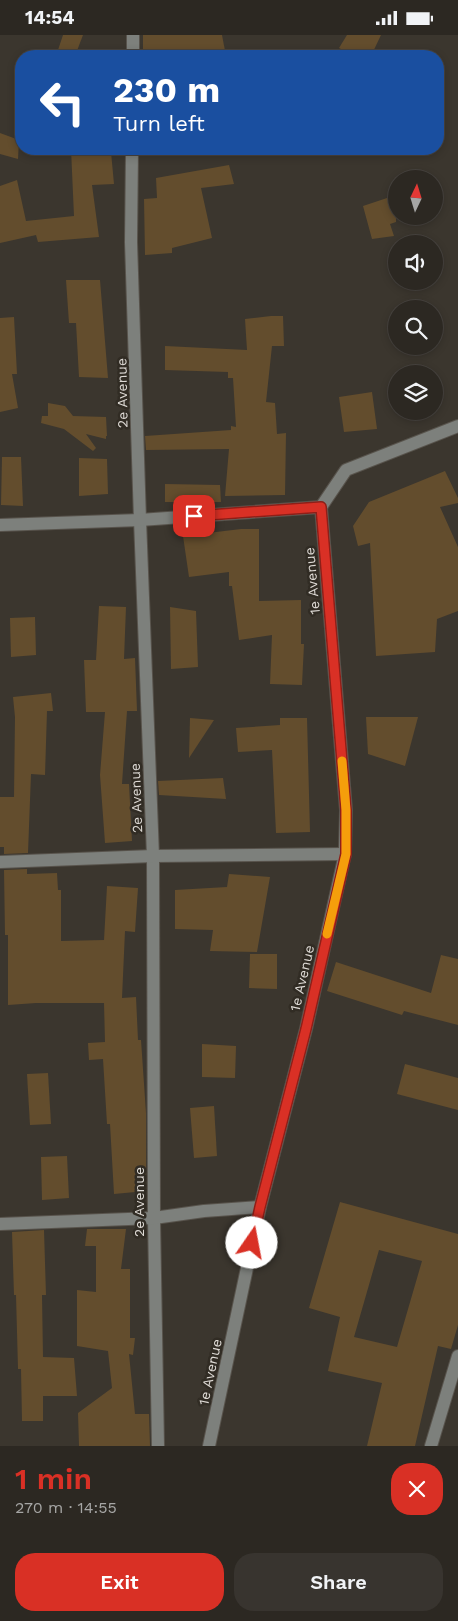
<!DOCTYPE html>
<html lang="en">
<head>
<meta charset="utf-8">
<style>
	:root { --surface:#2c2822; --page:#38342f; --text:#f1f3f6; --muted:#a6a6a5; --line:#484440; --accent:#d93025 }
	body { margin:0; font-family:"Work Sans",sans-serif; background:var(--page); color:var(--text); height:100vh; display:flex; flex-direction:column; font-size:19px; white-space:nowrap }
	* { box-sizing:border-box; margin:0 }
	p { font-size:16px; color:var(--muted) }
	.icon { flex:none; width:28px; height:28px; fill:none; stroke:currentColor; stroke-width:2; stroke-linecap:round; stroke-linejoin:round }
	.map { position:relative; height:1411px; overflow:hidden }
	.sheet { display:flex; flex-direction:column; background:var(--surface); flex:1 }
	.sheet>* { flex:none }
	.top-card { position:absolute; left:15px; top:15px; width:429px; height:105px; border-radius:20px; box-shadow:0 2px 8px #0003,0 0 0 1px var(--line); background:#1a4fa0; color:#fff; overflow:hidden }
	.needle { width:32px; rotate:4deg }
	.controls { position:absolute; left:388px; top:135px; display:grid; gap:10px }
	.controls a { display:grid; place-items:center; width:55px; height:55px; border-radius:50%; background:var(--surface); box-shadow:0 2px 8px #0003,0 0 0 1px var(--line); font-size:25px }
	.pin { position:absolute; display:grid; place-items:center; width:42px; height:42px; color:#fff; margin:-21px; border-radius:10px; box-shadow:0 2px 8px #0006 }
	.me { position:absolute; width:55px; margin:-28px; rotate:12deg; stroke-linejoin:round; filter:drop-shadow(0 0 4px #0008) }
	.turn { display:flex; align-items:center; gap:18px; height:105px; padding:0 15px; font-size:22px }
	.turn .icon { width:65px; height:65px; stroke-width:2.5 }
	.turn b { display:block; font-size:35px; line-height:42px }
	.round { display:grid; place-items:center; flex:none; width:52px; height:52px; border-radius:20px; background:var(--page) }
	.headline { display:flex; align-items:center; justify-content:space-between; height:85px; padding:0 15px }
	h1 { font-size:30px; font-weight:600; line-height:38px; color:var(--accent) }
	.primary-button { display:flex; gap:10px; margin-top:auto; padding:10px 15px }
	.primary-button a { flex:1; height:58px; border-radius:20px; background:var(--accent); color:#fff; font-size:20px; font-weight:600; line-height:58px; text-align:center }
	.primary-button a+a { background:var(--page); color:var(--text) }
	.status { display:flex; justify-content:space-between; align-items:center; height:35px; padding:0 25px; background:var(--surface); direction:ltr }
	.status svg { height:14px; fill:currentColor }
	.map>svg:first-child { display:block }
	.building { fill:#634d2d; fill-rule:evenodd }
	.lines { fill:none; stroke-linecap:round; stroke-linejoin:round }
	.minor-casing { stroke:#58534c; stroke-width:14 }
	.minor { stroke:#7d807c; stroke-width:12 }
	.route-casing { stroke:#8d1f18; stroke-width:12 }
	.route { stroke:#d93025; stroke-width:9 }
	.slow { stroke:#f59e0b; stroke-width:9 }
	.labels { text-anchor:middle; stroke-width:5; stroke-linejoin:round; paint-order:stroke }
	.street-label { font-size:14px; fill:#ddd9d4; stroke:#312c24 }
</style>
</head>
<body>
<div class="status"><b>14:54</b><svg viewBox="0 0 49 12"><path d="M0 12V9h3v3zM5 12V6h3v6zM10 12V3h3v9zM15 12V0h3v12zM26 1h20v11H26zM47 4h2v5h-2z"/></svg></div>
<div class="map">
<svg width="458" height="1411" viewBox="0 0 458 1411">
	<rect width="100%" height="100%" fill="#3b362e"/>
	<g class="building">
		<polygon points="63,0 83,0 75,21 56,21"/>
		<polygon points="143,0 222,0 226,21 143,21"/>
		<polygon points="347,0 381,0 371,21 355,21 339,13"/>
		<polygon points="0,98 19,105 18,124 0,119"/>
		<polygon points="71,114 111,117 114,149 92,150 99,202 38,207 36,200 0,208 0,151 17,145 26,186 74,181"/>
		<polygon points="229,130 234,149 201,153 212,203 172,213 172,218 145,220 144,164 157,163 156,143"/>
		<polygon points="396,160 396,187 390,189 394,201 372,204 363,171"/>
		<polygon points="66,245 100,245 108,343 79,342 76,288 69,288"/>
		<polygon points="271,281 283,281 284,311 272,311 266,367 275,368 277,399 286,398 285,460 225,461 229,414 146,415 145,401 231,395 231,391 236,392 233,343 228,343 228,337 165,335 165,311 247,315 245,284"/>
		<polygon points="14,282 17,339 12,339 18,373 0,377 0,283"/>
		<polygon points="372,357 377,394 344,397 339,362"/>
		<polygon points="48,368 65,371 73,381 106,382 107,401 106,401 106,404 86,399 96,413 93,416 64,394 41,388 42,381 48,381"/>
		<polygon points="2,422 21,422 23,471 1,470"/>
		<polygon points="79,423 107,424 108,459 79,461"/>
		<polygon points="445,436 458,463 458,468 440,472 458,512 458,576 437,584 435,617 376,621 370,508 358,511 353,491 369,467"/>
		<polygon points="165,449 220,450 221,467 165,467"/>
		<polygon points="241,494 259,494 259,566 301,565 301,609 304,609 302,650 270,649 272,600 239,605 232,551 229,551 229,537 189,542 183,501"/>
		<polygon points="99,571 126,572 124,624 135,623 137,676 127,676 122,749 129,749 132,806 105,808 100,740 105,677 86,677 84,625 96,625"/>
		<polygon points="170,572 196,576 198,632 171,634"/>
		<polygon points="35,582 36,620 11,622 10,583"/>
		<polygon points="51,658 53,676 47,676 45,740 31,739 28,818 4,819 4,812 0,812 0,762 14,762 15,682 13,662"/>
		<polygon points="366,682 418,682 405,731 368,719"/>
		<polygon points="190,683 214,685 189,723"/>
		<polygon points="280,683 307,683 310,797 276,798 272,715 238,717 236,693 280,690"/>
		<polygon points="223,743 226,764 159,760 158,746"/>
		<polygon points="27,834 27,839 57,838 58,855 61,855 61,906 104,905 107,851 138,853 135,897 125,896 122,963 136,962 138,1005 141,1005 146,1078 146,1156 114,1159 110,1089 107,1089 103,1024 89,1025 88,1008 105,1007 104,968 36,968 8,970 8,900 5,900 4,835"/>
		<polygon points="229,839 270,842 257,917 210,916 213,895 175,894 175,855 227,852"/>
		<polygon points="250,919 277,919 277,954 249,953"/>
		<polygon points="441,920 458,924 458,990 404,976 402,980 327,956 336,927 431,958"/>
		<polygon points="202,1009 236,1011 235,1043 202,1042"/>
		<polygon points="405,1029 458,1043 458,1075 397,1059"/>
		<polygon points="48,1038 51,1089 30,1090 27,1039"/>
		<polygon points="214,1071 217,1121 194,1123 190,1073"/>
		<polygon points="67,1121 69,1163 42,1165 41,1122"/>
		<path d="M340,1167L458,1199V1290L451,1314L438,1311L415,1411H367L382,1348L328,1336L340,1282L309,1273ZM379,1215L422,1226L397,1312L354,1302Z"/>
		<polygon points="87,1194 126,1194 121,1234 130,1234 130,1303 135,1303 133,1320 129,1319 135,1379 149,1379 150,1411 79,1411 78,1378 112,1353 108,1316 77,1311 77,1255 96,1257 96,1211 85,1211"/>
		<polygon points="44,1195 46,1260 42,1260 43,1322 74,1323 77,1361 43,1361 43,1386 22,1386 21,1334 18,1334 16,1260 14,1260 12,1197"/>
	</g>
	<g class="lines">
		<g class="minor-casing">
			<g id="minor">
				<polyline points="133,0 133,21"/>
				<polyline points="132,114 131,207 140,485 153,821 154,1183 158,1411"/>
				<polyline points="0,490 140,485 321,472 346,435 458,391"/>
				<polyline points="0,827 153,821 345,819"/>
				<polyline points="0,1189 154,1183 204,1176 260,1172"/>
				<polyline points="209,1411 260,1172 306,994 345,819 346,775 321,472"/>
				<polyline points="431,1411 458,1321"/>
			</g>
		</g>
		<use href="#minor" class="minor"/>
	</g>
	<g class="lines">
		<g class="route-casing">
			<polyline id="route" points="194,481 321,472 346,775 346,819 306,994 260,1172 252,1208"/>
		</g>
		<use href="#route" class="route"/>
		<polyline class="slow" points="327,899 346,819 346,775 342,726"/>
	</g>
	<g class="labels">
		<g class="street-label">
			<text transform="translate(122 358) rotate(-91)" y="5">2e Avenue</text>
			<text transform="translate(312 546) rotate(-95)" y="5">1e Avenue</text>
			<text transform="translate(136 763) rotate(-92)" y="5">2e Avenue</text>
			<text transform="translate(302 943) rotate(-77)" y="5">1e Avenue</text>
			<text transform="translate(139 1167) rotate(-90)" y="5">2e Avenue</text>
			<text transform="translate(210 1337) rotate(-78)" y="5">1e Avenue</text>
		</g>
	</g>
</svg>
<div class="controls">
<a><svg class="needle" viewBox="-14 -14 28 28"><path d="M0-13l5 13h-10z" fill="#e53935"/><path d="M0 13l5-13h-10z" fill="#a6a6a5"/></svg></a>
<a><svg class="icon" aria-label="sound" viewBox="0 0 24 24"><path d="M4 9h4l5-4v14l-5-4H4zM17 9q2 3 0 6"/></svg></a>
<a><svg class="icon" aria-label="search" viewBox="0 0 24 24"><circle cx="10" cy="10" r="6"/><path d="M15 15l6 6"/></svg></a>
<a><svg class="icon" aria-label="layers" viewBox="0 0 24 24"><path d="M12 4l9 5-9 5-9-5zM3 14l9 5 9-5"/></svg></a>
</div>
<div class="pin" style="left:194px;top:481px;background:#d93025"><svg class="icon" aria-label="arrive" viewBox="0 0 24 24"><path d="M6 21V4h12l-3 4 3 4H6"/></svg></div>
<svg class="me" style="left:252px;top:1208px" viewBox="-20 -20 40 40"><circle r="19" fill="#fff"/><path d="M0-13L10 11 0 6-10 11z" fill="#d93025"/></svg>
<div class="top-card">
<div class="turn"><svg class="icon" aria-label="left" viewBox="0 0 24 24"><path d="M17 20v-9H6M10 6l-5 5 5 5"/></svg><div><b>230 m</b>Turn left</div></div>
</div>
</div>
<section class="sheet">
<div class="headline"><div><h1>1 min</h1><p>270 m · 14:55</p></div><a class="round" style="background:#d93025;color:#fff"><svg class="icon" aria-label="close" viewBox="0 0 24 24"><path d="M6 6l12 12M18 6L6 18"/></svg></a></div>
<div class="primary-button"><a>Exit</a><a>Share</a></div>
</section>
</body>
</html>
